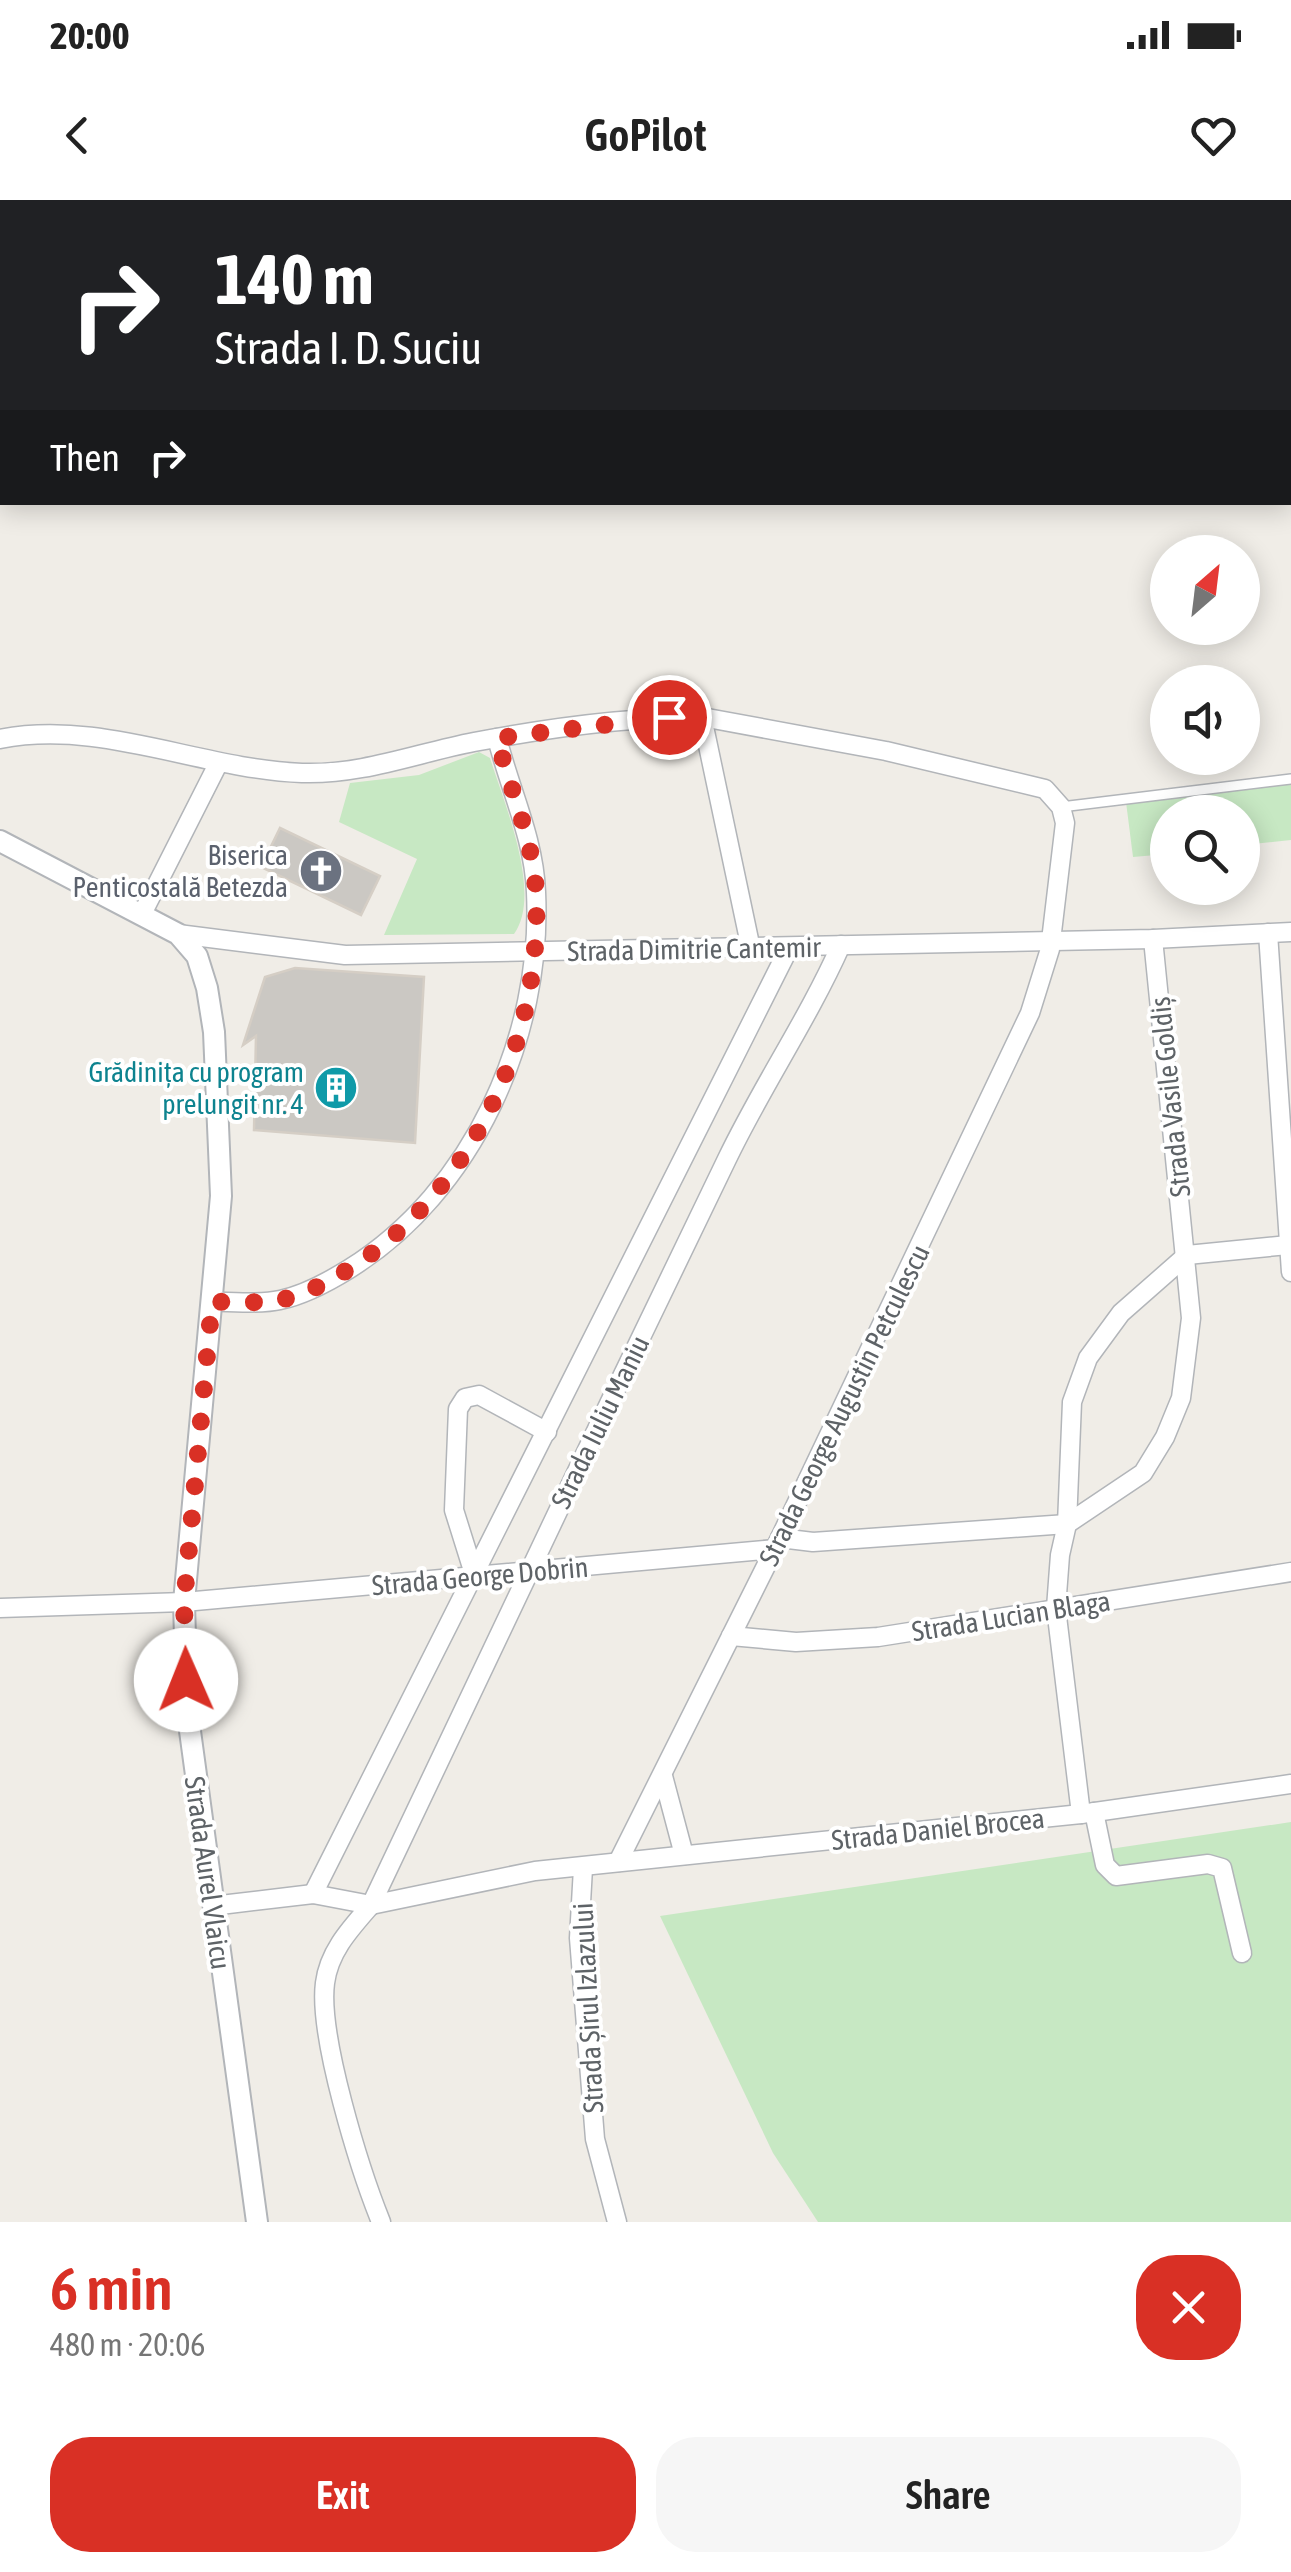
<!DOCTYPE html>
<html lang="en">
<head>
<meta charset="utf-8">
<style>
	:root { --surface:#fff; --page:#f6f6f6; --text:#222; --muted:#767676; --accent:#d93025 }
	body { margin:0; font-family:"Asap Condensed",sans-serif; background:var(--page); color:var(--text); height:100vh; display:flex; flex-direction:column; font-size:38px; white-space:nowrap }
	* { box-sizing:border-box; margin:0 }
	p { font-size:32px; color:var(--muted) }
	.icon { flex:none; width:55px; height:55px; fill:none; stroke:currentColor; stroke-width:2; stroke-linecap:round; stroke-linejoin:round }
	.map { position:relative; height:2022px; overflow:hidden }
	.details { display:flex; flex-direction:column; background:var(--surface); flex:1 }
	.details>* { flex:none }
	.hud { position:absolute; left:0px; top:0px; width:1292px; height:305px; box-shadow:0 5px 25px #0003; background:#202124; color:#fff; overflow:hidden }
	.needle { width:65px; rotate:28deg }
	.fabs { position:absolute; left:1150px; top:335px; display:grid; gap:20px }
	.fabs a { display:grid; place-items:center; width:110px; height:110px; border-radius:50%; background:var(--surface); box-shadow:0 5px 25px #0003; font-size:50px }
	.pin { position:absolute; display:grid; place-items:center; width:85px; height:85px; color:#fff; margin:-42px; border:5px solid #fff; border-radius:50%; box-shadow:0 2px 10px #0007 }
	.me { position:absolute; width:110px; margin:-55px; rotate:359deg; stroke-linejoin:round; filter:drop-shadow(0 0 8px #0008) }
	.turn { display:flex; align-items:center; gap:35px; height:210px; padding:0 50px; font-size:45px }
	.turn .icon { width:130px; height:130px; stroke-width:2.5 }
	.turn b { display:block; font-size:70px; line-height:85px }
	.then { display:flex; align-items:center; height:95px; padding:0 50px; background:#0003; gap:20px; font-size:38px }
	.round { display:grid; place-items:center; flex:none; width:105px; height:105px; border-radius:40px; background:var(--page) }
	.head { display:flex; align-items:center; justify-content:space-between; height:170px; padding:0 50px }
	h1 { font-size:60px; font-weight:600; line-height:75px; color:var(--accent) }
	.cta { display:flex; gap:20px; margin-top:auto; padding:20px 50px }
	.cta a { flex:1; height:115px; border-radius:40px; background:var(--accent); color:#fff; font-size:40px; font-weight:600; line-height:115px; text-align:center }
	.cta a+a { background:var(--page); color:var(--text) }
	.status { display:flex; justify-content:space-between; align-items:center; height:70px; padding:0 50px; background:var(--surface); direction:ltr }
	.status svg { height:28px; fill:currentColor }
	header { display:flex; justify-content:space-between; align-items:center; height:130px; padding:0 50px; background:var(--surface); font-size:45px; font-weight:600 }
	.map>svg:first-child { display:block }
	.green { fill:#c7e8c3 }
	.building { fill:#cbc8c3; stroke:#d5cec5; stroke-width:2.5 }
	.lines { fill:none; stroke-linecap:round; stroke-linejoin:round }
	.service-casing { stroke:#b2b5b9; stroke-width:12 }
	.minor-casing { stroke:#b2b5b9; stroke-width:21 }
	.tertiary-casing { stroke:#b2b5b9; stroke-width:24 }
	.primary-casing { stroke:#f4b95c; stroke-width:31 }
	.service { stroke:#fff; stroke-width:9 }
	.minor { stroke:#fff; stroke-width:18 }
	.tertiary { stroke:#fff; stroke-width:20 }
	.primary { stroke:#ffe9ad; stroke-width:28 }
	.route { stroke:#d93025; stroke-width:18; stroke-dasharray:0 32.4 }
	.labels { text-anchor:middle; stroke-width:8; stroke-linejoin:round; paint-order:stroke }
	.worship-label { font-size:28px; fill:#5b616d; stroke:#fff; text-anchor:end }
	.street-label { font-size:28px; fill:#5e6367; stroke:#fff }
	.culture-label { font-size:28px; fill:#0d838f; stroke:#fff; text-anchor:end }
</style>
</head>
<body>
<div class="status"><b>20:00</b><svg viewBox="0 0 49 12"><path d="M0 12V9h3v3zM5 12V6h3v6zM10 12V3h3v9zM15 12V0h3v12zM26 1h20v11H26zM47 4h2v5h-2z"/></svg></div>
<header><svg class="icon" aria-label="back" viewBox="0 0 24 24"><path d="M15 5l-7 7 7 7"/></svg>GoPilot<svg class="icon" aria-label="heart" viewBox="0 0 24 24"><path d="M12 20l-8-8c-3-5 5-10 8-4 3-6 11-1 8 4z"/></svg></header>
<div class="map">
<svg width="1291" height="2022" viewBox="0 0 1291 2022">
	<rect width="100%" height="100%" fill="#f0ede7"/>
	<g class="green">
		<path d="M479,552L490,558C504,603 543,694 514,734L384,735L417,659L339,622L350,583L419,575Z"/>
		<polygon points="1291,582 1291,640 1243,645 1242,612 1168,612 1167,654 1133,657 1126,602"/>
		<polygon points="1291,1622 1291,2022 818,2022 773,1953 660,1716"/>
	</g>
	<g class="building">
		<polygon points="280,628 380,676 361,715 261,667"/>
		<polygon points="295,768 424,777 415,943 254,930 256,836 243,845 265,777"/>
	</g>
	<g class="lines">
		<g class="service-casing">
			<polyline id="service" points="1061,607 1291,579"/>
		</g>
		<g class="minor-casing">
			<g id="minor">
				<polyline points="1102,0 1102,2"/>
				<polyline points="702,517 751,749"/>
				<path d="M0,539C101,519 200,569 302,573C362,575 417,553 474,542C548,528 627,517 702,517L886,551L1045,589L1061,607L1065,623L1050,749L1030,813L780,1338L618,1662"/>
				<polyline points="142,714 218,564"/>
				<polyline points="1268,733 1291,1072"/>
				<polyline points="178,734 345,755 1153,739 1291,732"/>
				<path d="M212,1102C233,1101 259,1105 280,1100C304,1095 328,1082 349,1069C473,992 543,836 536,692C534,638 510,590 497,538"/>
				<polyline points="780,1338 813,1342 1067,1324 1143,1273 1165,1237 1181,1198 1191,1118 1153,739"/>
				<polyline points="475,1377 454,1310 458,1209 465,1198 479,1195 547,1232"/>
				<polyline points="0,1408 184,1402 775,1349"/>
				<polyline points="731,1436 796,1442 878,1437 1291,1372"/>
				<polyline points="663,1576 684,1655"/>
				<polyline points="1094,1612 1105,1665 1116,1676 1208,1664 1222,1668 1242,1753"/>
				<polyline points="1081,1614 1056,1408 1060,1355 1067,1324 1072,1202 1088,1158 1121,1113 1187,1055 1288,1045"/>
				<polyline points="583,1668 579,1738 595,1939 617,2022"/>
				<polyline points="313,1694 789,748"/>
				<polyline points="212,1706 313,1694 371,1705 535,1671 1081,1614 1291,1584"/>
				<path d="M381,2022C360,1970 318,1836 325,1783C329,1751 351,1728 371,1705C488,1455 607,1207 727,959C762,886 808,819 841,745"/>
			</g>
		</g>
		<g class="tertiary-casing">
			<polyline id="tertiary" points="0,641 178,734 197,756 207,788 214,832 221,996 184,1402 187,1509 257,2022"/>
		</g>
		<g class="primary-casing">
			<g id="primary">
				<polyline points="1290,83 1291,83"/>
				<polyline points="0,245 2,244"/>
			</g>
		</g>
		<use href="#service" class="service"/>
		<use href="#minor" class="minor"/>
		<use href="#tertiary" class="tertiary"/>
		<use href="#primary" class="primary"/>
	</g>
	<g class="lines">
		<path class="route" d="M186,1480L184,1402L212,1102C233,1101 259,1104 280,1100C304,1095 328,1082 349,1069C473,991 543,837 536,692C533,638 510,590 497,538L669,517"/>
	</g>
	<defs>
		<g id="church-disc" transform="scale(2.25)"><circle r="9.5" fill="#6b7280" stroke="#fff"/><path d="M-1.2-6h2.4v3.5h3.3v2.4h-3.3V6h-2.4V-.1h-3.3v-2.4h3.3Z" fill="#fff"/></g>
		<g id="building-disc" transform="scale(2.25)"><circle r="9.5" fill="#0f9aa8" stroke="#fff"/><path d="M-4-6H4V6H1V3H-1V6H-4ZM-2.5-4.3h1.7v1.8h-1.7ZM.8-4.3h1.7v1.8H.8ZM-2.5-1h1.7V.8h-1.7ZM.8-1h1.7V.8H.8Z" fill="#fff"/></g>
	</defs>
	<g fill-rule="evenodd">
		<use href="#church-disc" x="321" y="671"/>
		<use href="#building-disc" x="336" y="888"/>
	</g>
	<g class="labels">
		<g class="worship-label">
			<text x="288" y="665">Biserica<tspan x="288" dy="32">Penticostală Betezda</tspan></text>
		</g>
		<g class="street-label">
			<text transform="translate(694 749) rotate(-1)" y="10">Strada Dimitrie Cantemir</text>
			<text transform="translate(1170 897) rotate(-96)" y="10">Strada Vasile Goldiș</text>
			<text transform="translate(844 1205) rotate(-64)" y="10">Strada George Augustin Petculescu</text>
			<text transform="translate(600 1222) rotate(-64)" y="10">Strada Iuliu Maniu</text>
			<text transform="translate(480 1376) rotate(-5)" y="10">Strada George Dobrin</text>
			<text transform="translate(1011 1416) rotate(-9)" y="10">Strada Lucian Blaga</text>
			<text transform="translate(938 1629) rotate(-6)" y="10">Strada Daniel Brocea</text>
			<text transform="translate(208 1673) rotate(82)" y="10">Strada Aurel Vlaicu</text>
			<text transform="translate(588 1808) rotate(-93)" y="10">Strada Șirul Izlazului</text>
		</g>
		<g class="culture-label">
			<text x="304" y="882">Grădinița cu program<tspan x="304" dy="32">prelungit nr. 4</tspan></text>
		</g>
	</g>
</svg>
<div class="fabs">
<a><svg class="needle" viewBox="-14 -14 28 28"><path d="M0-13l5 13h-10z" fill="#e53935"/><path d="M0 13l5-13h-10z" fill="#767676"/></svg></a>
<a><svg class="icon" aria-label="sound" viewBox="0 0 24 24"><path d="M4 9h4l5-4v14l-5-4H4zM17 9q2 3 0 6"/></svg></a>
<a><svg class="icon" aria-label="search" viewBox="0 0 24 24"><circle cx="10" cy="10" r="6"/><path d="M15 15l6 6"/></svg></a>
</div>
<div class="pin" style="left:669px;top:517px;background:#d93025"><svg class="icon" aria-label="arrive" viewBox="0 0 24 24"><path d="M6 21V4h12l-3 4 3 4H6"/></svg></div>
<svg class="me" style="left:186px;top:1480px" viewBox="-20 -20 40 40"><circle r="19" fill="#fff"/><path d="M0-13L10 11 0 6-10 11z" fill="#d93025"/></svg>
<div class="hud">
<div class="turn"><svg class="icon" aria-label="right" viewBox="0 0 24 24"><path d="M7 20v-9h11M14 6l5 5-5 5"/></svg><div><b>140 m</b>Strada I. D. Suciu</div></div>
<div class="then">Then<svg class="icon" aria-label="right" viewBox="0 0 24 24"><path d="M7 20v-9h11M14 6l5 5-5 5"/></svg></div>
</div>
</div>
<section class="details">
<div class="head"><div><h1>6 min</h1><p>480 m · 20:06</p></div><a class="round" style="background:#d93025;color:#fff"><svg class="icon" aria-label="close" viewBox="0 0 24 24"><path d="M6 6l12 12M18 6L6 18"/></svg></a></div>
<div class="cta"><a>Exit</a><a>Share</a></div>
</section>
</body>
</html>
